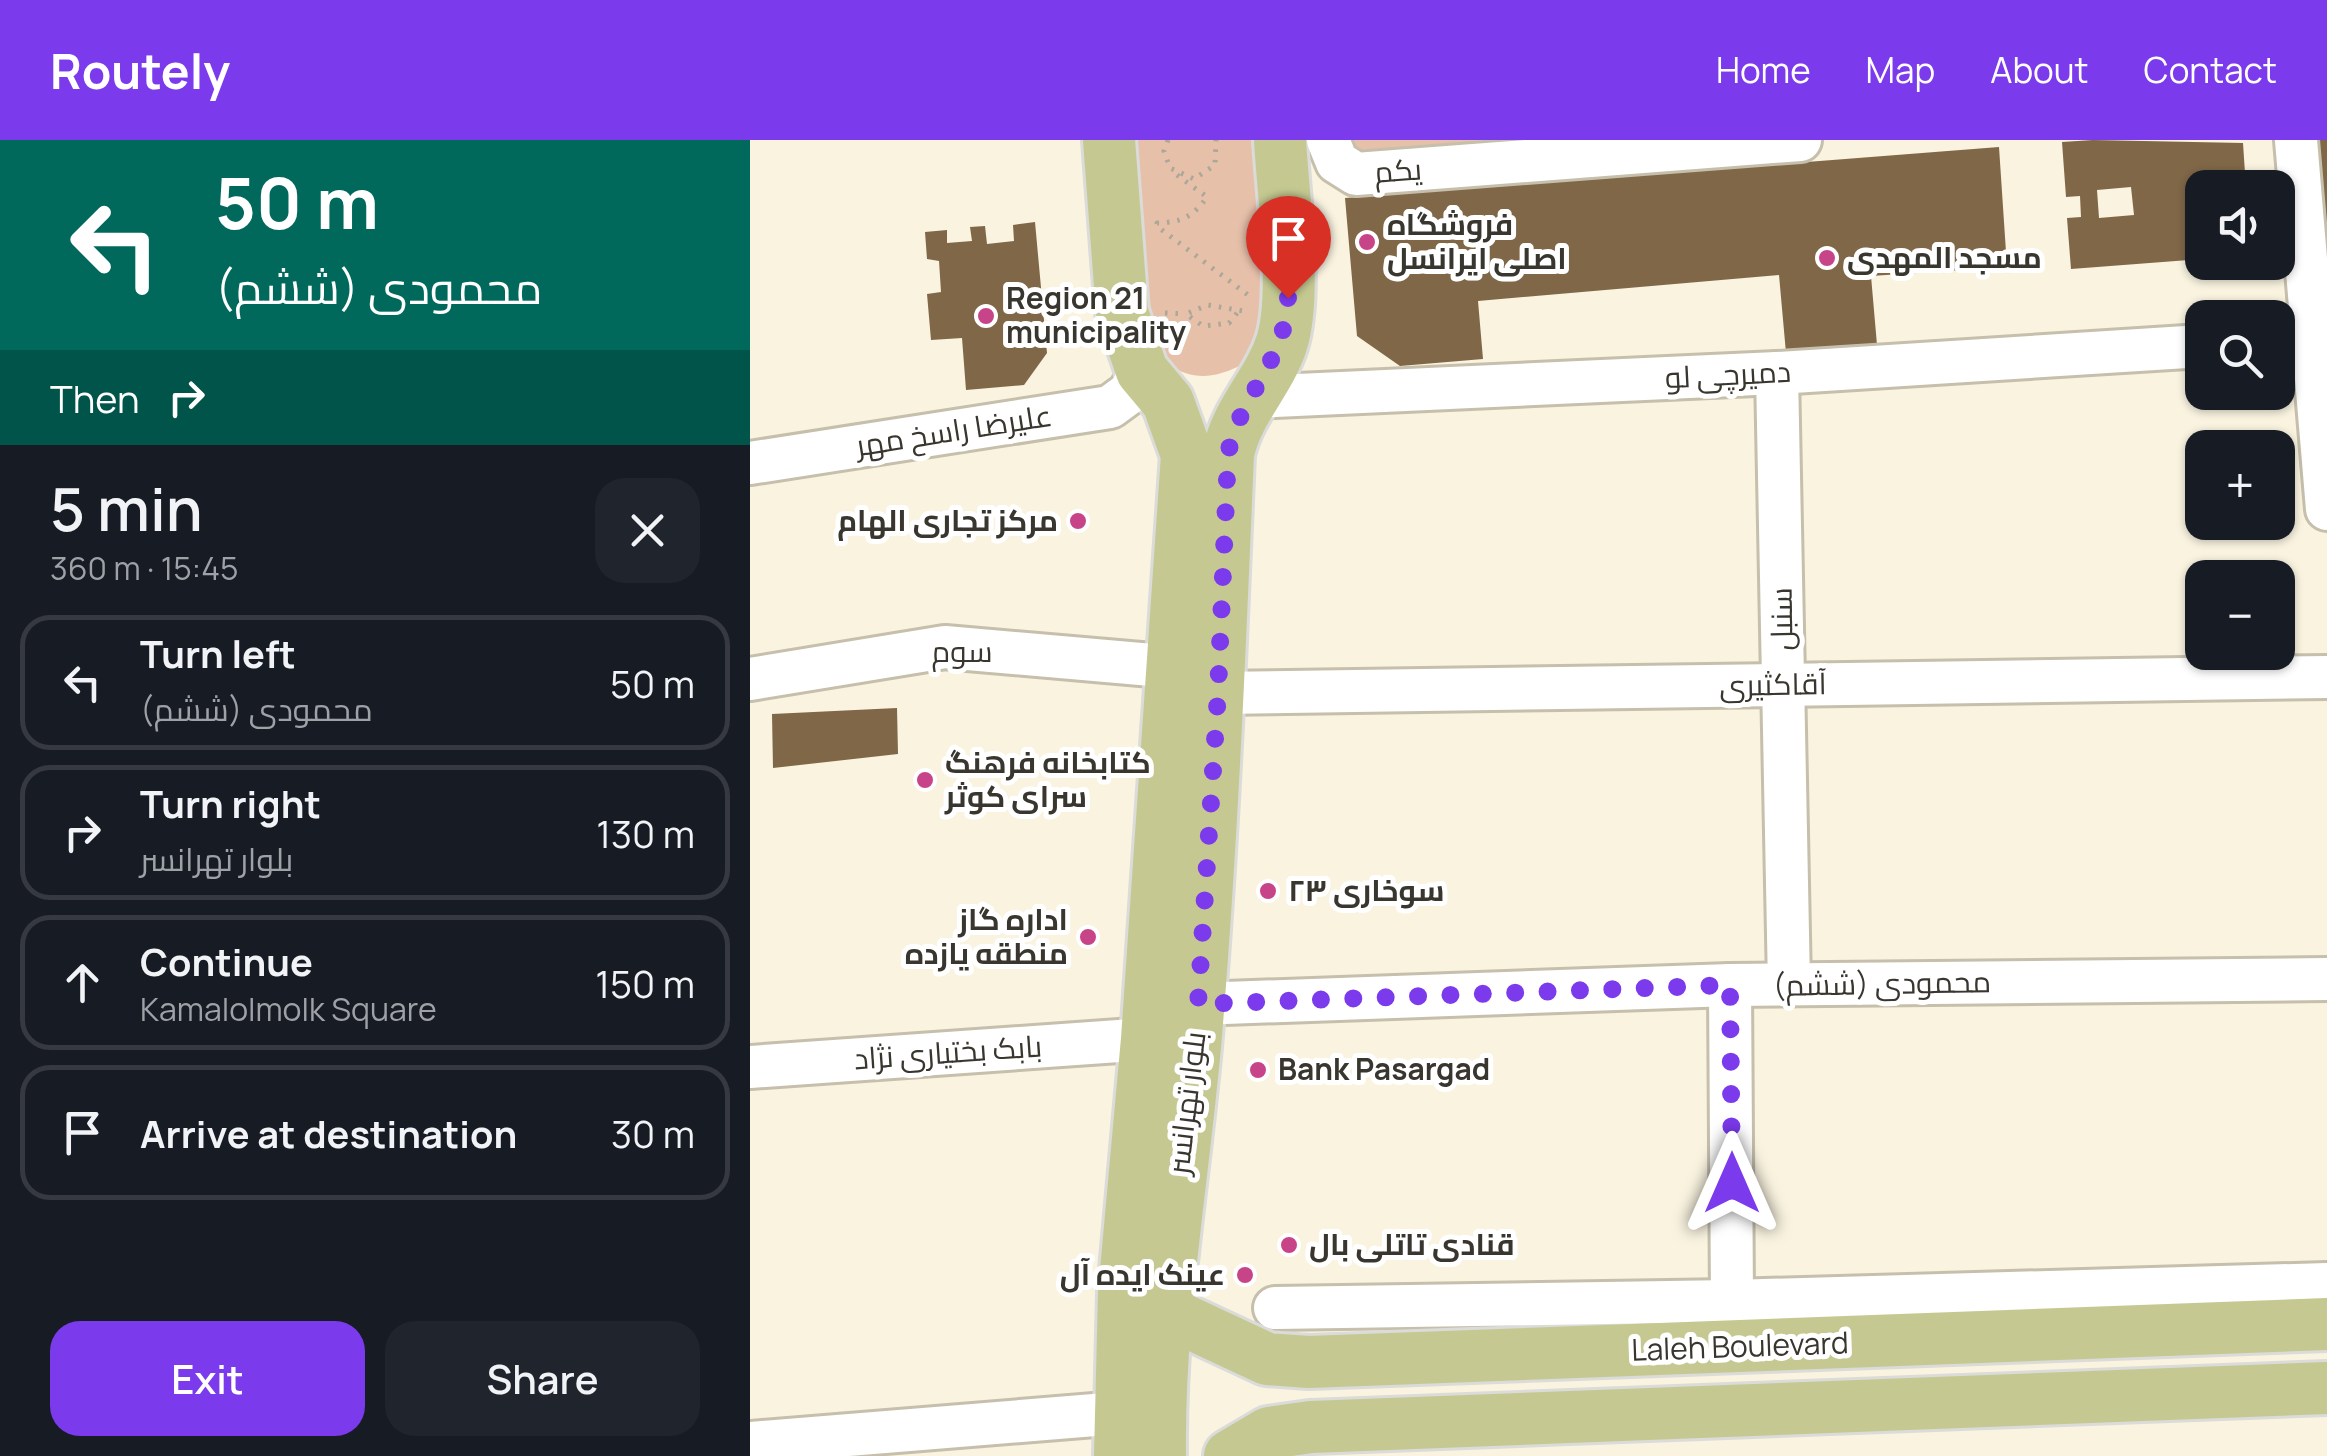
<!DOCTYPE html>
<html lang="en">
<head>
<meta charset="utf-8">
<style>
	:root { --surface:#171b24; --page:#20242c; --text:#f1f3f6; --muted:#9ea1a6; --line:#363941; --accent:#7c3aed }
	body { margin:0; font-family:Manrope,Cairo,sans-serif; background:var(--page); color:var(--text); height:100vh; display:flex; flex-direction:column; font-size:38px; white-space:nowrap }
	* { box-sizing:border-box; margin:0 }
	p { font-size:32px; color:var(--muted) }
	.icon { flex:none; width:55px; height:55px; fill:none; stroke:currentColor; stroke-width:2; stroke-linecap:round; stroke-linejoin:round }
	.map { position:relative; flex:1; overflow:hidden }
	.details { display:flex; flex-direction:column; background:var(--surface); width:750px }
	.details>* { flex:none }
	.banner { background:#00695c; color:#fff; overflow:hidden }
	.buttons { position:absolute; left:1435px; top:30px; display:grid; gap:20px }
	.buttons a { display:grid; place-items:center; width:110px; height:110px; border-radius:20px; background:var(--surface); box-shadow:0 2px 8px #0004; font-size:50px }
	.pin { position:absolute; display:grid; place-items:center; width:85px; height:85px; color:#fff; margin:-102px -42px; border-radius:50% 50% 50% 0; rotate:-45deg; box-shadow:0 0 10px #0007 }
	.pin .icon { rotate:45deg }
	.me { position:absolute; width:110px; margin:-55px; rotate:0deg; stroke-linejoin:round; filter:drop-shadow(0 0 8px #0008) }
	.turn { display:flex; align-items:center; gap:35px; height:210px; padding:0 50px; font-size:45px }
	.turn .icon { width:130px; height:130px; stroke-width:2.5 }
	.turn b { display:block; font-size:70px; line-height:85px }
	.then { display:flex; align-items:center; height:95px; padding:0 50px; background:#0003; gap:20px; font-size:38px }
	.round { display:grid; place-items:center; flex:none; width:105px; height:105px; border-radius:30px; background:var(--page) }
	.summary { display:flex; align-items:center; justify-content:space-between; height:170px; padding:0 50px }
	h1 { font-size:60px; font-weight:600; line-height:75px }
	.primary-button { display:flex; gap:20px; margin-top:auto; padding:20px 50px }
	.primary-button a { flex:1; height:115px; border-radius:30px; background:var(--accent); color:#fff; font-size:40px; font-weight:600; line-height:115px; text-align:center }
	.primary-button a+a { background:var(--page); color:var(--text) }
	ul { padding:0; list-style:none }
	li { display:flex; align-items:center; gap:30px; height:135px; margin:0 20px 15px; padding:0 30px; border:5px solid var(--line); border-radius:30px }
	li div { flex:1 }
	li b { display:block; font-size:38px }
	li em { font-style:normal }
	header { display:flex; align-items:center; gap:60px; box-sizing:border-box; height:140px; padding:0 50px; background:var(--accent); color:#fff }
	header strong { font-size:48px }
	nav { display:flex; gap:55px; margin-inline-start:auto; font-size:35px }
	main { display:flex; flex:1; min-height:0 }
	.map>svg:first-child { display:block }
	.green { fill:#e7c0aa }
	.building { fill:#806748; fill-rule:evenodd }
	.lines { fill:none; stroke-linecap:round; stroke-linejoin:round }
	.minor-casing { stroke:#c5bfac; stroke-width:48 }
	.major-casing { stroke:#dbdbd9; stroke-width:58 }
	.path { stroke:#aca799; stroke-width:5; stroke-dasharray:2.5 8; stroke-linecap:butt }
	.minor { stroke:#fff; stroke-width:42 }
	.major { stroke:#c5c991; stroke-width:52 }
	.route { stroke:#7c3aed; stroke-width:18; stroke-dasharray:0 32.4 }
	.poi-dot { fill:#c84489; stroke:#fff; stroke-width:4 }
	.labels { text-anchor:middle; stroke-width:10; stroke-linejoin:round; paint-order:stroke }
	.street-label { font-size:30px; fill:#38362e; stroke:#fff }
	.poi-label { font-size:30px; font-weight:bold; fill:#38362e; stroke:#fff; text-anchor:start }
</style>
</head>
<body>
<header>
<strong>Routely</strong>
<nav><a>Home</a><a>Map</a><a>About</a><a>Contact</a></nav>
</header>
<main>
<section class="details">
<div class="banner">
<div class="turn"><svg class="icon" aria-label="left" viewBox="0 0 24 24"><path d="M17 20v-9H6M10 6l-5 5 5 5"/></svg><div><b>50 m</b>محمودی (ششم)</div></div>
<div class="then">Then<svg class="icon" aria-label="right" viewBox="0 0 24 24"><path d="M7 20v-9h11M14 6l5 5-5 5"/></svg></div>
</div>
<div class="summary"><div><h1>5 min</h1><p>360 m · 15:45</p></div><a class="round"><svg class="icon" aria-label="close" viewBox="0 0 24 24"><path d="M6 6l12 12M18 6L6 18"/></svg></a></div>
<ul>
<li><svg class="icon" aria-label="left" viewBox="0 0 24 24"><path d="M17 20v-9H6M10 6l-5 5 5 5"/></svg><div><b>Turn left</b><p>محمودی (ششم)</p></div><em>50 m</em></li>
<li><svg class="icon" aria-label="right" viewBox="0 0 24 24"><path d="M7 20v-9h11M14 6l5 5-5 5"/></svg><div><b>Turn right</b><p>بلوار تهرانسر</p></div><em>130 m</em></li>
<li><svg class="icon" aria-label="ahead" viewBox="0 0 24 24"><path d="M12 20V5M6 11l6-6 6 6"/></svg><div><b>Continue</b><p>Kamalolmolk Square</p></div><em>150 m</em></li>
<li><svg class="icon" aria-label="arrive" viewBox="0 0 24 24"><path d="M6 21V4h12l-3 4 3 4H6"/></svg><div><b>Arrive at destination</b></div><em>30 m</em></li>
</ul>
<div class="primary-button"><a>Exit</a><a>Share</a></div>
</section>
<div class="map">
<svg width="1577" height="1316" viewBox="0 0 1577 1316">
	<rect width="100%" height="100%" fill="#f9f3e0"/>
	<g class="green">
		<path d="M378,0H507C510,44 529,174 509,208C499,224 479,232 463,235C435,240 413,224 397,203Z"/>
		<polygon points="599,0 861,0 602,19"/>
	</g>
	<g class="building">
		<path d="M1343,0L1493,3L1496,48H1452V119L1321,129L1317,78L1331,77L1330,56L1316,57L1312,2ZM1381,47L1384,75L1349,78L1347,50Z"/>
		<polygon points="1553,0 1577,0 1577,102 1561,103"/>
		<polygon points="1249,7 1257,127 1121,136 1127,205 1036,213 1029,135 728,161 733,219 650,226 607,196 595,58"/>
		<polygon points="285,82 297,213 274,245 216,250 212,198 181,200 177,154 191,152 189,121 177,119 175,92 197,90 197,103 222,101 220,87 235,86 237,104 264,101 263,85"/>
		<polygon points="147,568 148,614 23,628 22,574"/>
	</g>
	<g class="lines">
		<g class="minor-casing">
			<g id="minor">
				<polyline points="578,0 587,22 606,34 1050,0"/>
				<polyline points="1546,0 1577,369"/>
				<polyline points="1027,233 1039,845"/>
				<polyline points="502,257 1027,233 1452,206"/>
				<polyline points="0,323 360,267 379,253 392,231"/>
				<polyline points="0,539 195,507 425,527"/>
				<polyline points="469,553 1577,537"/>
				<polyline points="980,845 982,1161"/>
				<polyline points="448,864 980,845 1577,839"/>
				<polyline points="0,927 397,899"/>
				<polyline points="525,1168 982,1161 1577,1144"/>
				<polyline points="0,1303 369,1273"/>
			</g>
		</g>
		<g class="major-casing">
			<g id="major">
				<polyline points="359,0 372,172 392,231 418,262 437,315 397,899 374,1153 370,1316"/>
				<polyline points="414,1171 517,1219 559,1222 1577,1184"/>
				<path d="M410,1316C408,1173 434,1036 446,895C462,701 470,507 478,314C487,270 519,243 532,202C547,152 533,55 530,0"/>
				<polyline points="480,1316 519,1293 561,1287 1577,1248"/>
			</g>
		</g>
		<g class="path">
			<polyline points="418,0 414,11 420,28 444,39 465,25 466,0"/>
			<path d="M427,35L457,57C442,78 431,82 407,83L408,87L498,155"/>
			<polyline points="415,173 436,174"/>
			<polyline points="487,173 479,183 453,186 436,174 458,165 499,172"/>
		</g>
		<use href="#minor" class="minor"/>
		<use href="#major" class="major"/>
	</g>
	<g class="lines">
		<path class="route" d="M538,158C535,224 490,254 478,314L468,553L448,864L980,845L982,1043"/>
	</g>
	<g class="poi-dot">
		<circle cx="617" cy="102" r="10"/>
		<circle cx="1077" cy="118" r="10"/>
		<circle cx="236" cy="176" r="10"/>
		<circle cx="328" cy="381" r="10"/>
		<circle cx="175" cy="640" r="10"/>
		<circle cx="518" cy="751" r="10"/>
		<circle cx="338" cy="797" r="10"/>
		<circle cx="508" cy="930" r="10"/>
		<circle cx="539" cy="1105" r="10"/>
		<circle cx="495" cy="1135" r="10"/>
	</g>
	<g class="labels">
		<g class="street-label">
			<text transform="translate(648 31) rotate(-4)" y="10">یکم</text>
			<text transform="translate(978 235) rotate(-3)" y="10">دمیرچی لو</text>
			<text transform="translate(204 291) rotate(-9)" y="10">علیرضا راسخ مهر</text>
			<text transform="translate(1032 479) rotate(-91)" y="10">سنبل</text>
			<text x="212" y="522">سوم</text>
			<text transform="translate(1023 545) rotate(-1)" y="10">آقاکثیری</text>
			<text transform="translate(1132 844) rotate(-1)" y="10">محمودی (ششم)</text>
			<text transform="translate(198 913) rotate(-4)" y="10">بابک بختیاری نژاد</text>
			<text transform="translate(437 963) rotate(-83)" y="10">بلوار تهرانسر</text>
			<text transform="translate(990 1207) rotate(-2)" y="10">Laleh Boulevard</text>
		</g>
		<g class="poi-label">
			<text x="637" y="95">فروشگاه<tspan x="637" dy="34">اصلی ایرانسل</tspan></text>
			<text x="1097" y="128">مسجد المهدی</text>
			<text x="256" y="169">Region 21<tspan x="256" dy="34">municipality</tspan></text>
			<text x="308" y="391" text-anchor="end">مرکز تجاری الهام</text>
			<text x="195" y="633">کتابخانه فرهنگ<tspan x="195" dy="34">سرای کوثر</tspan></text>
			<text x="538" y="761">سوخاری ۲۳</text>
			<text x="318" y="790" text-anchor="end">اداره گاز<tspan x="318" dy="34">منطقه یازده</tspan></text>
			<text x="528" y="940">Bank Pasargad</text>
			<text x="559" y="1115">قنادی تاتلی بال</text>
			<text x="475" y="1145" text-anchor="end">عینک ایده آل</text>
		</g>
	</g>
</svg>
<div class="buttons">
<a><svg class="icon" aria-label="sound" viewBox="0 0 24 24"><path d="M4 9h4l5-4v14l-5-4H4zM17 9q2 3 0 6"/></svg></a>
<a><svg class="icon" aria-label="search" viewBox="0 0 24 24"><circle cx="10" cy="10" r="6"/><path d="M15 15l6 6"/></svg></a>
<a>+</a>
<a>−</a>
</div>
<div class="pin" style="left:538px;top:158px;background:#d93025"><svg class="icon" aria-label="arrive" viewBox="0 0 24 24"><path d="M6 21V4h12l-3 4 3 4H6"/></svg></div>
<svg class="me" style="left:982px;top:1043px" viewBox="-20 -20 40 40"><path d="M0-17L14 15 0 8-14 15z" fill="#7c3aed" stroke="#fff" stroke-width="4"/></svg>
</div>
</main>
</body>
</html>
